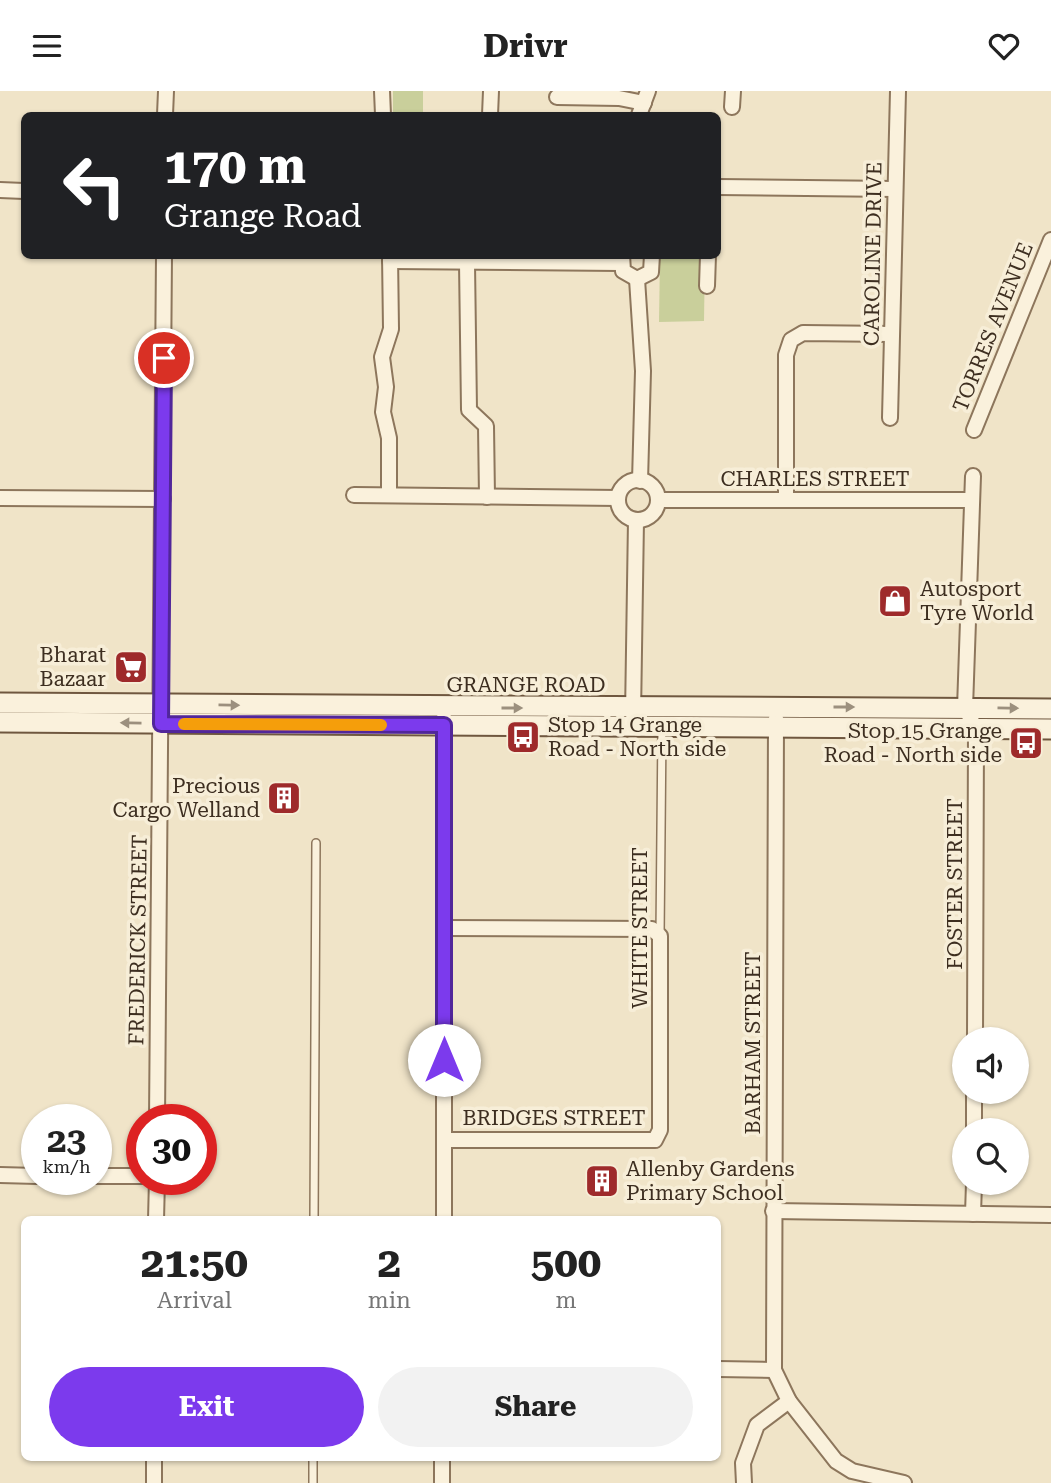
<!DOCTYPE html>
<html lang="en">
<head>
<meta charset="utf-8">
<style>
	:root { --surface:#fff; --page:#f2f2f2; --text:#222; --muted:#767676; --accent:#7c3aed }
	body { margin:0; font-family:"Roboto Serif",serif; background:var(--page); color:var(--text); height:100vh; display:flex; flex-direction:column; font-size:26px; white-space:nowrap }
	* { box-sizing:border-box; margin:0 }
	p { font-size:23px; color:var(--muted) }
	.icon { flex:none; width:38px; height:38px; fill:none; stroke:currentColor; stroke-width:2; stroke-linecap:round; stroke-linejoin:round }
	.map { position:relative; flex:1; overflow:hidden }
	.details { position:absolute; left:21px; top:1125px; width:700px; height:245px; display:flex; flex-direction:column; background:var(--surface); border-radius:10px; box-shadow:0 2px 5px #0004 }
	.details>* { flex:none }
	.guide { position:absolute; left:21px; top:21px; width:700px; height:147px; border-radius:10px; box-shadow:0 2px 5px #0004; background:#202124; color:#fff; overflow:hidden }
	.buttons { position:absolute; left:952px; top:936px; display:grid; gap:14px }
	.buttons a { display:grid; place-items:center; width:77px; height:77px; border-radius:50%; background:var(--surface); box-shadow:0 2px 5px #0004; font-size:35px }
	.speed { position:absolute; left:21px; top:1013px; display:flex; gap:14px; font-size:35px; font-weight:700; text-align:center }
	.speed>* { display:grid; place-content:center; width:91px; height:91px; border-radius:50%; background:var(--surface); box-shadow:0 2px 5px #0004; line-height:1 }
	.speed small { font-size:18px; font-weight:400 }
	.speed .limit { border:10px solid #d22; background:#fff; color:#111 }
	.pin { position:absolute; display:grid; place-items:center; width:60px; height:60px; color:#fff; margin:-30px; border:4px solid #fff; border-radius:50%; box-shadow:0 2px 7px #0007 }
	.me { position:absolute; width:77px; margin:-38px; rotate:0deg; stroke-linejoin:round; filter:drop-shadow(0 0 5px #0008) }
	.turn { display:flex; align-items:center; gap:24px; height:147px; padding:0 28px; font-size:32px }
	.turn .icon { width:91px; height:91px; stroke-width:2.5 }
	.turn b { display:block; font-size:49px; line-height:60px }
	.eta { display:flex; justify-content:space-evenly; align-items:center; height:119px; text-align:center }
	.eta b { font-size:42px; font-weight:700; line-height:49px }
	.primary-button { display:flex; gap:14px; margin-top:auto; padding:14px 28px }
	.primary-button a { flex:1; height:80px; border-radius:42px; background:var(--accent); color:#fff; font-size:28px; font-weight:700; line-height:80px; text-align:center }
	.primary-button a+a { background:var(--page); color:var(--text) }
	header { display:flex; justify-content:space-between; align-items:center; height:91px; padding:0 28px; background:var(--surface); font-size:32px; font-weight:700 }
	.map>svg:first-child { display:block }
	.green { fill:#c9cf9b }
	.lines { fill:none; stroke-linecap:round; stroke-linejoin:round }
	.lane-casing { stroke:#8d765c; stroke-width:10 }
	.street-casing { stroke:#8d765c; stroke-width:18 }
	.secondary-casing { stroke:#6f573f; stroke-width:23 }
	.lane { stroke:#faf1dc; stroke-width:7 }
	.street { stroke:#faf1dc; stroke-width:14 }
	.secondary { stroke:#faf1dc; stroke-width:19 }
	.oneway { fill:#9c907e }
	.route-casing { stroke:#51269a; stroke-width:18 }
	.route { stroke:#7c3aed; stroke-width:12 }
	.slow { stroke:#f59e0b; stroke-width:12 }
	.labels { text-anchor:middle; stroke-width:7; stroke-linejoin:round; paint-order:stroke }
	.street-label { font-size:21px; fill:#3d2e20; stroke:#f7eed8 }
	.poi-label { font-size:21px; fill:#3d2e20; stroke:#f7eed8; text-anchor:start }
</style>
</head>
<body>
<header><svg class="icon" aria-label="menu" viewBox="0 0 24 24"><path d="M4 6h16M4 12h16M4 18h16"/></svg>Drivr<svg class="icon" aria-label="heart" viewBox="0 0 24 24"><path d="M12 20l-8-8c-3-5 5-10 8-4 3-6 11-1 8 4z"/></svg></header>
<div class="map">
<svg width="1051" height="1392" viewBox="0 0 1051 1392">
	<rect width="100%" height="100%" fill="#f0e4c8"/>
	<g class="green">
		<rect x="393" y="0" width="30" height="24"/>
		<polygon points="660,165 705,165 704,230 659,231"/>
	</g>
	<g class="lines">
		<g class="lane-casing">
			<g id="lane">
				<polyline points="660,845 662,636"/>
				<polyline points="314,1129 316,752"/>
				<polyline points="313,1392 313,1367"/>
			</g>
		</g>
		<g class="street-casing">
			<g id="street">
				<polyline points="382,0 383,24"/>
				<polyline points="557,6 619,7 644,12"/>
				<polyline points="732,16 733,0"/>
				<polyline points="165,24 166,0"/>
				<polyline points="490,24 491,0"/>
				<polyline points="639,24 648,0"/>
				<polyline points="718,96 895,98"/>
				<polyline points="0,99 24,100"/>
				<polyline points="622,164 623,180 637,188 651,181 652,164"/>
				<polyline points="390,170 620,172"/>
				<polyline points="467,172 469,319 486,335 487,406"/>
				<polyline points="637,188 643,280 640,390"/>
				<polyline points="707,195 708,164"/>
				<polyline points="890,327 898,0"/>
				<polyline points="974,339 1051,149"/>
				<polyline points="973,385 965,617 976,638 975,948"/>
				<circle cx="638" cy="409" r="20"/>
				<polyline points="389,403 389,347 383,321 386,296 382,266 391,238 390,164"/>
				<polyline points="354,404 618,407"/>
				<polyline points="0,407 163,408"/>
				<polyline points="786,408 786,264 791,249 803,242 891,243"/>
				<polyline points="658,409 972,409"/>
				<polyline points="633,624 636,429"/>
				<polyline points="157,1029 164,164"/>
				<polyline points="974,1040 974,1001"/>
				<polyline points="444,1049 655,1049 660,1039 660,845 652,838 444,837"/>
				<polyline points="0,1084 37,1085"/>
				<polyline points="96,1085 142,1085"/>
				<polyline points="773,1120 1051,1124"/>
				<polyline points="973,1123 974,1092"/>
				<polyline points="156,1129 157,1088"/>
				<polyline points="444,1129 444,626"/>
				<polyline points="718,1278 774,1279"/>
				<polyline points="789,1310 836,1370 852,1380 904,1392"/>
				<polyline points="154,1392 154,1367"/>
				<polyline points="442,1392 442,1367"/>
				<polyline points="744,1392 743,1372 757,1334 789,1310 774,1279 776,627"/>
			</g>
		</g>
		<g class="secondary-casing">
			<g id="secondary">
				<polyline points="0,612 1051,618"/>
				<polyline points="0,631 1051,638"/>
			</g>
		</g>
		<use href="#lane" class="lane"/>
		<use href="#street" class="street"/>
		<use href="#secondary" class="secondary"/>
	</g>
	<defs><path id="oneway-solid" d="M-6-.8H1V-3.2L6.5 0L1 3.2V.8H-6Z" transform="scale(1.75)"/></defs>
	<g class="oneway">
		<use href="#oneway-solid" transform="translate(229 614) rotate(1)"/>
		<use href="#oneway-solid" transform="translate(844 616)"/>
		<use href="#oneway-solid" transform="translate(512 617)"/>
		<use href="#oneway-solid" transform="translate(1008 617) rotate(1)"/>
		<use href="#oneway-solid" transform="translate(131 632) rotate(-179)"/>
	</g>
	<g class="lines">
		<g class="route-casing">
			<polyline id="route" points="164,267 161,633 444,634 444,969"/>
		</g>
		<use href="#route" class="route"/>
		<polyline class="slow" points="184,633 381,634"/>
	</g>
	<defs>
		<g id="shop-square" transform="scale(1.75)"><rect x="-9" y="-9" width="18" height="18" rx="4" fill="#9e2a2b" stroke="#f7eed8"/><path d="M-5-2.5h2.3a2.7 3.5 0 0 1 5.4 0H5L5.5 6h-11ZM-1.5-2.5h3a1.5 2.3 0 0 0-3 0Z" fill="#fff"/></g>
		<g id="supermarket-square" transform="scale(1.75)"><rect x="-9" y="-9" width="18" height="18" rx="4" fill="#9e2a2b" stroke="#f7eed8"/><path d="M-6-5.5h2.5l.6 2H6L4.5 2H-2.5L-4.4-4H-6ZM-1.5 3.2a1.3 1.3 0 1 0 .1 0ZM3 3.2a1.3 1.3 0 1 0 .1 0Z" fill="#fff"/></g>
		<g id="bus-square" transform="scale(1.75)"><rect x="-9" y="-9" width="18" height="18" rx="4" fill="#9e2a2b" stroke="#f7eed8"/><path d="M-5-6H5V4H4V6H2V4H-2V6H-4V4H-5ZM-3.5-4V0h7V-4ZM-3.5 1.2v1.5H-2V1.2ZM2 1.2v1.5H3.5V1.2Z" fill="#fff"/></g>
		<g id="building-square" transform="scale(1.75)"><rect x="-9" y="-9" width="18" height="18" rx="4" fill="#9e2a2b" stroke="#f7eed8"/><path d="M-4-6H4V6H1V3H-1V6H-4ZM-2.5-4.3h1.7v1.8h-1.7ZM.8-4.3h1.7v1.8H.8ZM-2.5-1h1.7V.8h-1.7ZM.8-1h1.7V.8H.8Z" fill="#fff"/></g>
	</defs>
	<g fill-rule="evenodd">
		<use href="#shop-square" x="895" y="510"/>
		<use href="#supermarket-square" x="131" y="576"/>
		<use href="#bus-square" x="523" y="646"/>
		<use href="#bus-square" x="1026" y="652"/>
		<use href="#building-square" x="284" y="707"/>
		<use href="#building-square" x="602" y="1090"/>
	</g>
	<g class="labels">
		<g class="street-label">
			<text transform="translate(873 163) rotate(-89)" y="7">CAROLINE DRIVE</text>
			<text transform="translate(993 236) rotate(-68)" y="7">TORRES AVENUE</text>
			<text x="815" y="395">CHARLES STREET</text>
			<text x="526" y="601">GRANGE ROAD</text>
			<text transform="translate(955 793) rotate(-90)" y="7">FOSTER STREET</text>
			<text transform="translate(640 837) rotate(-90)" y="7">WHITE STREET</text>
			<text transform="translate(138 849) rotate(-89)" y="7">FREDERICK STREET</text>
			<text transform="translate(753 952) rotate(-90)" y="7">BARHAM STREET</text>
			<text x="554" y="1034">BRIDGES STREET</text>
		</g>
		<g class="poi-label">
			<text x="920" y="505">Autosport<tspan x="920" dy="24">Tyre World</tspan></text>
			<text x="106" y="571" text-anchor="end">Bharat<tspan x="106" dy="24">Bazaar</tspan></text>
			<text x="548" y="641">Stop 14 Grange<tspan x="548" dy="24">Road - North side</tspan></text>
			<text x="1002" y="647" text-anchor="end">Stop 15 Grange<tspan x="1002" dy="24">Road - North side</tspan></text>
			<text x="260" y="702" text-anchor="end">Precious<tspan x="260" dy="24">Cargo Welland</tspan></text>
			<text x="626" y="1085">Allenby Gardens<tspan x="626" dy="24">Primary School</tspan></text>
		</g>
	</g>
</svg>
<div class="buttons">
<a><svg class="icon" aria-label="sound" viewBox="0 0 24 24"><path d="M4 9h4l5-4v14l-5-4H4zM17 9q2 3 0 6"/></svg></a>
<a><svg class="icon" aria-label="search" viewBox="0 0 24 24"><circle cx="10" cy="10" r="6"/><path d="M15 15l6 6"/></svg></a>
</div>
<div class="speed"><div>23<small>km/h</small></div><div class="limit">30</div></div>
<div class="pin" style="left:164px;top:267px;background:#d93025"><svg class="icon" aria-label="arrive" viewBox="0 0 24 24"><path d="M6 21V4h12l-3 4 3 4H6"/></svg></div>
<svg class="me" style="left:444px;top:969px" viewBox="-20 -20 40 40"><circle r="19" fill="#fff"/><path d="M0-13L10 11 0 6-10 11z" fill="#7c3aed"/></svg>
<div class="guide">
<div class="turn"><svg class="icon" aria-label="left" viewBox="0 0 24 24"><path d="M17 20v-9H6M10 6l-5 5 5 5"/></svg><div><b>170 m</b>Grange Road</div></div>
</div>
<section class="details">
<div class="eta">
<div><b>21:50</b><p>Arrival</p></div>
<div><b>2</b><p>min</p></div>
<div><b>500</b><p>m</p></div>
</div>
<div class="primary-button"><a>Exit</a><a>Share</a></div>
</section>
</div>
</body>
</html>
